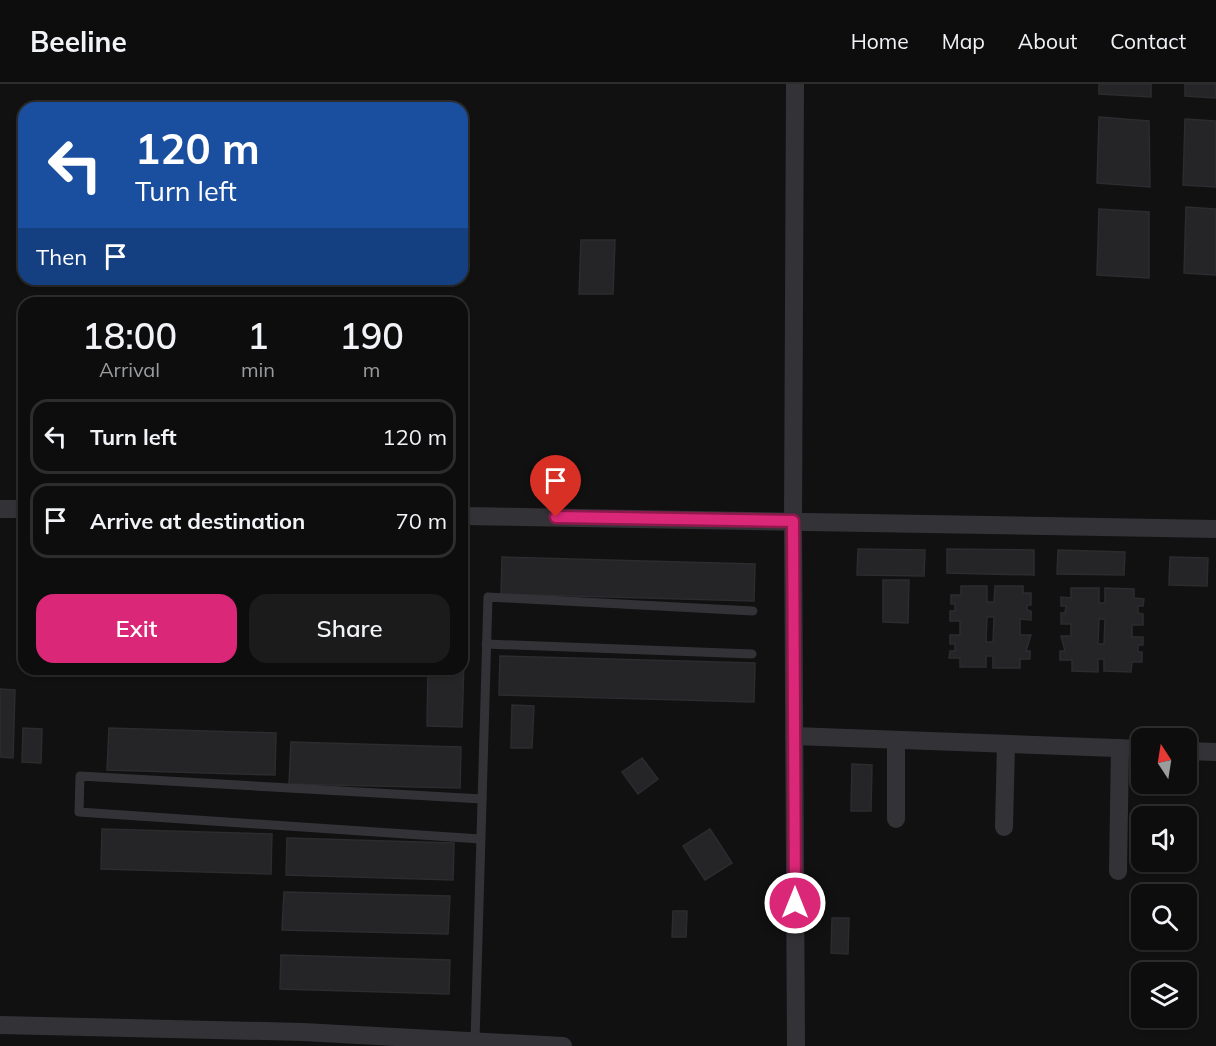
<!DOCTYPE html>
<html lang="en">
<head>
<meta charset="utf-8">
<style>
	:root { --surface:#0d0d0e; --page:#1b1b1c; --text:#f1f3f6; --muted:#9a9c9e; --line:#2d2d2e; --accent:#db2777 }
	body { margin:0; font-family:Mulish,sans-serif; background:var(--page); color:var(--text); height:100vh; display:flex; flex-direction:column; font-size:22px; white-space:nowrap }
	* { box-sizing:border-box; margin:0 }
	p { font-size:20px; color:var(--muted) }
	.icon { flex:none; width:33px; height:33px; fill:none; stroke:currentColor; stroke-width:2; stroke-linecap:round; stroke-linejoin:round }
	.map { position:relative; flex:1; overflow:hidden }
	.side { position:absolute; left:18px; top:213px; width:450px; height:378px; display:flex; flex-direction:column; background:var(--surface); border-radius:18px; box-shadow:0 2px 4px #0004,0 0 0 2px var(--line) }
	.side>* { flex:none }
	.banner { position:absolute; left:18px; top:18px; width:450px; height:183px; border-radius:18px; box-shadow:0 2px 4px #0004,0 0 0 2px var(--line); background:#1a4fa0; color:#fff; overflow:hidden }
	.needle { width:39px; rotate:348deg }
	.controls { position:absolute; left:1131px; top:644px; display:grid; gap:12px }
	.controls a { display:grid; place-items:center; width:66px; height:66px; border-radius:12px; background:var(--surface); box-shadow:0 2px 4px #0004,0 0 0 2px var(--line); font-size:30px }
	.pin { position:absolute; display:grid; place-items:center; width:51px; height:51px; color:#fff; margin:-62px -26px; border-radius:50% 50% 50% 0; rotate:-45deg; box-shadow:0 0 6px #0007 }
	.pin .icon { rotate:45deg }
	.me { position:absolute; width:66px; margin:-33px; rotate:0deg; stroke-linejoin:round; filter:drop-shadow(0 0 4px #0008) }
	.turn { display:flex; align-items:center; gap:21px; height:126px; padding:0 18px; font-size:27px }
	.turn .icon { width:78px; height:78px; stroke-width:2.5 }
	.turn b { display:block; font-size:42px; line-height:51px }
	.then { display:flex; align-items:center; height:57px; padding:0 18px; background:#0003; gap:12px; font-size:22px }
	.eta { display:flex; justify-content:space-evenly; align-items:center; height:102px; text-align:center }
	.eta b { font-size:36px; font-weight:600; line-height:42px }
	.action { display:flex; gap:12px; margin-top:auto; padding:12px 18px }
	.action a { flex:1; height:69px; border-radius:18px; background:var(--accent); color:#fff; font-size:24px; font-weight:600; line-height:69px; text-align:center }
	.action a+a { background:var(--page); color:var(--text) }
	ul { padding:0; list-style:none }
	li { display:flex; align-items:center; gap:18px; height:75px; margin:0 12px 9px; padding:0 6px; border:3px solid var(--line); border-radius:18px }
	li div { flex:1 }
	li b { display:block; font-size:22px }
	li em { font-style:normal }
	header { display:flex; align-items:center; gap:36px; box-sizing:border-box; height:84px; padding:0 30px; background:var(--surface); border-bottom:2px solid var(--line) }
	header strong { font-size:28px }
	nav { display:flex; gap:33px; margin-inline-start:auto; font-size:21px }
	.map>svg:first-child { display:block }
	.building { fill:#252426; stroke:#2c2b2e; stroke-width:1.5; fill-rule:evenodd }
	.lines { fill:none; stroke-linecap:round; stroke-linejoin:round }
	.service { stroke:#333237; stroke-width:9 }
	.minor { stroke:#333237; stroke-width:18 }
	.route-casing { stroke:#8e194d; stroke-width:15 }
	.route { stroke:#db2777; stroke-width:10 }
</style>
</head>
<body>
<header>
<strong>Beeline</strong>
<nav><a>Home</a><a>Map</a><a>About</a><a>Contact</a></nav>
</header>
<div class="map">
<svg width="1216" height="962" viewBox="0 0 1216 962">
	<rect width="100%" height="100%" fill="#111112"/>
	<g class="building">
		<polygon points="1099,0 1151,0 1151,13 1099,10"/>
		<polygon points="1185,0 1216,0 1216,14 1185,12"/>
		<polygon points="1099,33 1149,37 1150,103 1097,99"/>
		<polygon points="1185,35 1216,37 1216,103 1183,101"/>
		<polygon points="1186,123 1216,125 1216,191 1184,189"/>
		<polygon points="1099,125 1149,128 1149,194 1097,191"/>
		<polygon points="581,156 615,156 613,210 579,210"/>
		<polygon points="858,465 925,466 924,492 857,491"/>
		<polygon points="947,465 1034,466 1034,491 947,489"/>
		<polygon points="1058,466 1125,468 1124,491 1057,490"/>
		<polygon points="502,473 755,480 754,517 501,510"/>
		<polygon points="1170,473 1208,474 1207,502 1169,501"/>
		<polygon points="462,478 467,478 462,643 427,642 428,585 462,585"/>
		<polygon points="883,496 909,496 908,539 883,538"/>
		<path d="M961,502H987V518H994L995,502H1023V509H1031V521H1027V526L1031,527V536L1020,535V551H1031L1026,567H1030V575H1020V584H993V572H986V583H960V574H949L950,567H955V560H950V551H960V537H950V527H955V520H951V511H961ZM987,533H994L993,558H986Z"/>
		<path d="M1071,504H1099V519H1105V504L1134,505V514L1144,515L1143,522H1138V529L1143,530V541H1132V553H1143V561H1138V568H1142V578H1132L1131,588L1104,587V575H1098V588L1072,587V576H1060V567H1065L1061,552H1071V540H1061V529H1065L1066,522H1061V513L1071,514ZM1099,535H1105L1104,560H1098Z"/>
		<polygon points="500,572 755,579 754,618 499,611"/>
		<polygon points="0,605 15,606 13,674 0,673"/>
		<polygon points="512,621 534,622 532,664 511,664"/>
		<polygon points="23,644 42,645 41,679 22,678"/>
		<polygon points="109,644 276,649 275,691 107,686"/>
		<polygon points="291,658 461,663 460,704 289,700"/>
		<polygon points="642,674 658,695 638,710 622,688"/>
		<polygon points="852,680 872,681 871,727 851,727"/>
		<polygon points="102,745 272,750 271,790 101,785"/>
		<polygon points="710,745 732,779 705,796 683,762"/>
		<polygon points="287,754 454,759 453,796 286,791"/>
		<polygon points="284,808 450,812 448,850 282,846"/>
		<polygon points="673,827 687,827 686,853 672,853"/>
		<polygon points="832,834 849,834 848,870 831,869"/>
		<polygon points="281,871 450,876 449,910 280,905"/>
	</g>
	<g class="lines">
		<g class="service">
			<polyline points="486,560 752,570"/>
			<polyline points="480,755 79,728 80,692 482,715"/>
			<polyline points="475,957 488,513 753,527"/>
		</g>
		<g class="minor">
			<polyline points="795,0 793,437 796,962"/>
			<polyline points="0,425 24,425"/>
			<polyline points="462,432 1216,445"/>
			<polyline points="794,652 1142,665"/>
			<polyline points="1186,667 1216,668"/>
			<polyline points="896,735 896,656"/>
			<polyline points="1004,743 1006,660"/>
			<polyline points="1118,787 1120,664"/>
			<polyline points="0,941 303,948 563,962"/>
		</g>
	</g>
	<g class="lines">
		<g class="route-casing">
			<polyline id="route" points="556,433 793,437 795,819"/>
		</g>
		<use href="#route" class="route"/>
	</g>
</svg>
<div class="controls">
<a><svg class="needle" viewBox="-14 -14 28 28"><path d="M0-13l5 13h-10z" fill="#e53935"/><path d="M0 13l5-13h-10z" fill="#9a9c9e"/></svg></a>
<a><svg class="icon" aria-label="sound" viewBox="0 0 24 24"><path d="M4 9h4l5-4v14l-5-4H4zM17 9q2 3 0 6"/></svg></a>
<a><svg class="icon" aria-label="search" viewBox="0 0 24 24"><circle cx="10" cy="10" r="6"/><path d="M15 15l6 6"/></svg></a>
<a><svg class="icon" aria-label="layers" viewBox="0 0 24 24"><path d="M12 4l9 5-9 5-9-5zM3 14l9 5 9-5"/></svg></a>
</div>
<div class="pin" style="left:556px;top:433px;background:#d93025"><svg class="icon" aria-label="arrive" viewBox="0 0 24 24"><path d="M6 21V4h12l-3 4 3 4H6"/></svg></div>
<svg class="me" style="left:795px;top:819px" viewBox="-20 -20 40 40"><circle r="17" fill="#db2777" stroke="#fff" stroke-width="3"/><path d="M0-11L8 9 0 5-8 9z" fill="#fff"/></svg>
<div class="banner">
<div class="turn"><svg class="icon" aria-label="left" viewBox="0 0 24 24"><path d="M17 20v-9H6M10 6l-5 5 5 5"/></svg><div><b>120 m</b>Turn left</div></div>
<div class="then">Then<svg class="icon" aria-label="arrive" viewBox="0 0 24 24"><path d="M6 21V4h12l-3 4 3 4H6"/></svg></div>
</div>
<section class="side">
<div class="eta">
<div><b>18:00</b><p>Arrival</p></div>
<div><b>1</b><p>min</p></div>
<div><b>190</b><p>m</p></div>
</div>
<ul>
<li><svg class="icon" aria-label="left" viewBox="0 0 24 24"><path d="M17 20v-9H6M10 6l-5 5 5 5"/></svg><div><b>Turn left</b></div><em>120 m</em></li>
<li><svg class="icon" aria-label="arrive" viewBox="0 0 24 24"><path d="M6 21V4h12l-3 4 3 4H6"/></svg><div><b>Arrive at destination</b></div><em>70 m</em></li>
</ul>
<div class="action"><a>Exit</a><a>Share</a></div>
</section>
</div>
</body>
</html>
